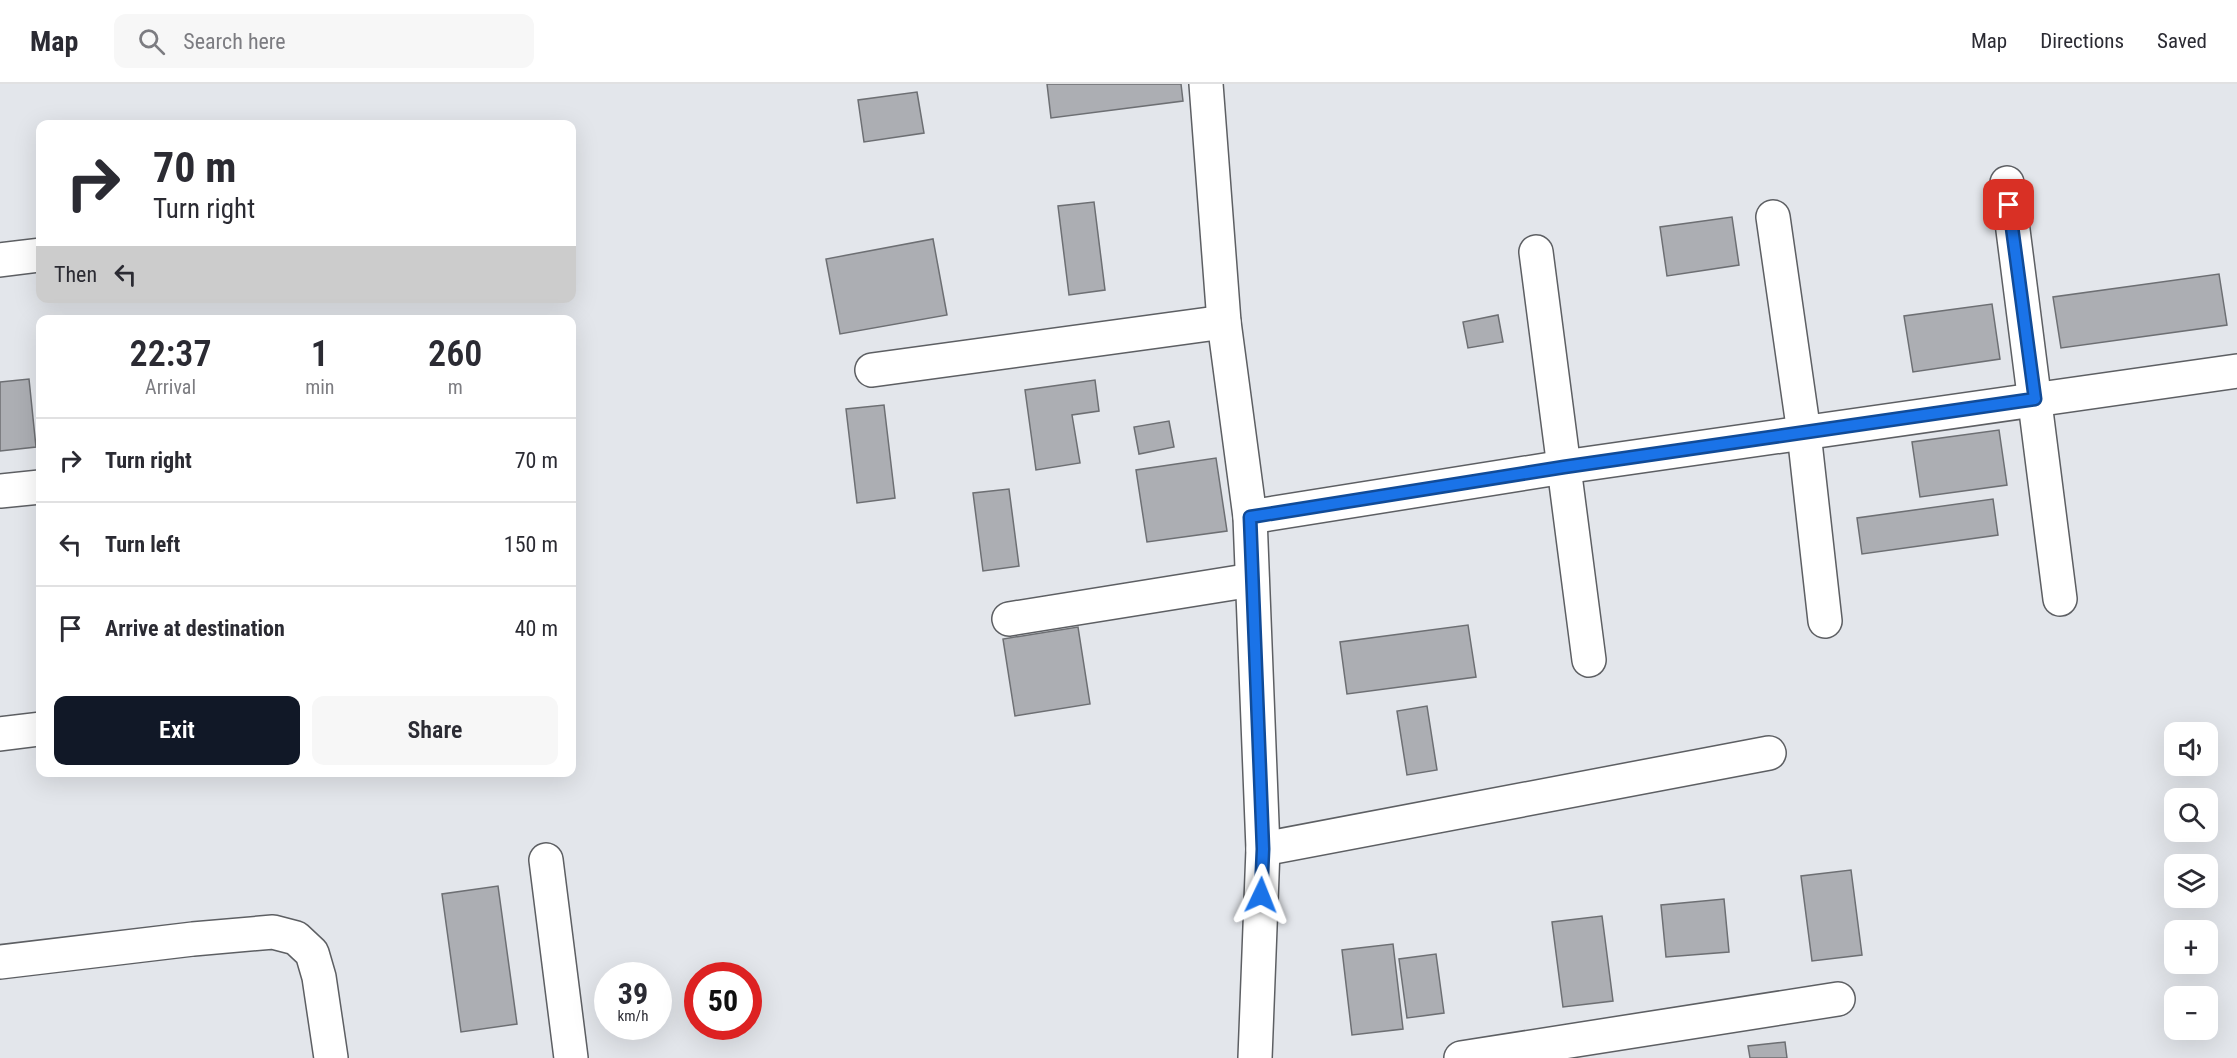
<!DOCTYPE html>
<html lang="en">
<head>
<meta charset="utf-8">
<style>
	:root { --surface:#fff; --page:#f7f7f7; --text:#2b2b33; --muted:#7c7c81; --line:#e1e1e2; --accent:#111827 }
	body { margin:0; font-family:"Roboto Condensed",sans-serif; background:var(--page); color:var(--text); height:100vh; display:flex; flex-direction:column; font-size:22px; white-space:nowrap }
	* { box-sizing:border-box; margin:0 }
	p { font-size:20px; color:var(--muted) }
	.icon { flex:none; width:33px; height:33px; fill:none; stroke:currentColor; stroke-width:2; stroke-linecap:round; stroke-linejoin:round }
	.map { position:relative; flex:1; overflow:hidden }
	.sheet { position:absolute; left:36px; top:231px; width:540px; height:462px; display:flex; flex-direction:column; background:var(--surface); border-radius:12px; box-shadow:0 6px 24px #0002 }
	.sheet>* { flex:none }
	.top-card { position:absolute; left:36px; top:36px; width:540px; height:183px; border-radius:12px; box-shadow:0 6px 24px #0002; background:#fff; color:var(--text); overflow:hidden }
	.buttons { position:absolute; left:2164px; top:638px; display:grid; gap:12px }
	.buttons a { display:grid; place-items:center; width:54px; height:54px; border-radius:12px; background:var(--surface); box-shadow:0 6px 24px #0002; font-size:30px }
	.speed { position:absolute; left:594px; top:878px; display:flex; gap:12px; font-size:30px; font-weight:700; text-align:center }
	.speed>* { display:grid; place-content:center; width:78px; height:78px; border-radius:50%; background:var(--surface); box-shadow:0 6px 24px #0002; line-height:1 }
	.speed small { font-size:15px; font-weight:400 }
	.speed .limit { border:9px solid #d22; background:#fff; color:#111 }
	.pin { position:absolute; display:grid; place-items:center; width:51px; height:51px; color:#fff; margin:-26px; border-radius:12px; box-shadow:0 3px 9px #0006 }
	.me { position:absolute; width:66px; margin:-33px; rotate:2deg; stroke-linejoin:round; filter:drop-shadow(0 0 4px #0008) }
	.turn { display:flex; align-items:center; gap:21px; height:126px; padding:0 18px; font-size:27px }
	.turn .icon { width:78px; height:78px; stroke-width:2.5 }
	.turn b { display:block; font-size:42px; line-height:51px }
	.then { display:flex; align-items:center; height:57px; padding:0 18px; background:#0003; gap:12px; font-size:22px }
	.eta { display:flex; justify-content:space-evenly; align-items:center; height:102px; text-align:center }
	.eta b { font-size:36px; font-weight:600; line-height:42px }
	.cta { display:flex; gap:12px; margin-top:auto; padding:12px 18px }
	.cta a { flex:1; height:69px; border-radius:12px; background:var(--accent); color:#fff; font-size:24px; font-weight:600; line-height:69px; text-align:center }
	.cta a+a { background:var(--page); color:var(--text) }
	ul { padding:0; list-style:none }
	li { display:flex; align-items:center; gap:18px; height:84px; padding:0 18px; border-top:2px solid var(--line) }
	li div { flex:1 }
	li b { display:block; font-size:22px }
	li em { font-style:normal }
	header { display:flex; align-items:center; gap:36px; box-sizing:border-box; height:84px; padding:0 30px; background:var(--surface); border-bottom:2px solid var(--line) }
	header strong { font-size:28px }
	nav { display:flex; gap:33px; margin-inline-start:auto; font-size:21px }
	.search { width:420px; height:54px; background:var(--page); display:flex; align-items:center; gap:15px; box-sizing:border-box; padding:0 21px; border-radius:12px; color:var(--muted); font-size:22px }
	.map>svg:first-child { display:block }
	.building { fill:#acaeb3; stroke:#6d6f73; stroke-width:1.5 }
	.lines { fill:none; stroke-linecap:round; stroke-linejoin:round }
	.minor-casing { stroke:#5d5f63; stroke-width:36 }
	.major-casing { stroke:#5d5f63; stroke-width:36 }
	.minor { stroke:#fff; stroke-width:33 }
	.major { stroke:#fff; stroke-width:33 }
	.route-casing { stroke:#114b97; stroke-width:15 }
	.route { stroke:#1a73e8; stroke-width:10 }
</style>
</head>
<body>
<header>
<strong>Map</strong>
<div class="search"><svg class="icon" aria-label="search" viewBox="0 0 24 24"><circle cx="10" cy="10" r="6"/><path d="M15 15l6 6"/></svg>Search here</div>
<nav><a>Map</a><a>Directions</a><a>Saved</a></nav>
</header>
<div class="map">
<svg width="2237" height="974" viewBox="0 0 2237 974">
	<rect width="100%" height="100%" fill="#e3e6eb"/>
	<g class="building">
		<polygon points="1047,0 1181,0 1183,17 1051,34"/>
		<polygon points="917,8 924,49 864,58 858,16"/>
		<polygon points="1094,118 1105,206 1069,211 1058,122"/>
		<polygon points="1732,133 1739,181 1667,192 1660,143"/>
		<polygon points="933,155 947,231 840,250 826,175"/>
		<polygon points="2219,190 2227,241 2061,264 2053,213"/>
		<polygon points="1992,220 2000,275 1913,288 1904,232"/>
		<polygon points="1498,231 1503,258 1468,264 1463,238"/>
		<polygon points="29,295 36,363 0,367 0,298"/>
		<polygon points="1095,296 1099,327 1072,331 1080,379 1036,386 1025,306"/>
		<polygon points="884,321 895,414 857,419 846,325"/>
		<polygon points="1169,337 1174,363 1139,370 1134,343"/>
		<polygon points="1999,346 2007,401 1920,413 1912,358"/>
		<polygon points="1216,374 1227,447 1147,458 1136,386"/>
		<polygon points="1009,405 1019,482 983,487 973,409"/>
		<polygon points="1993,415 1998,451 1862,470 1857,434"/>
		<polygon points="1468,541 1476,593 1347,610 1340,558"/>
		<polygon points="1078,543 1090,620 1015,632 1003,555"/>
		<polygon points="1427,622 1437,686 1407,691 1397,627"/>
		<polygon points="1851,786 1862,871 1812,877 1801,792"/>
		<polygon points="498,802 517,940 461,948 442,810"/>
		<polygon points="1724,815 1729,868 1666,873 1661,821"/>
		<polygon points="1602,832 1613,917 1563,923 1552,838"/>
		<polygon points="1393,860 1403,945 1352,951 1342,866"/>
		<polygon points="1436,870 1444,929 1407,934 1399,875"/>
		<polygon points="1785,958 1787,974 1750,974 1748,962"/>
	</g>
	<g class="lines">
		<g class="minor-casing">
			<g id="minor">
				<polyline points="2007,99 2060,515"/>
				<polyline points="1773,133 1804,349 1825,537"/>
				<polyline points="1536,168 1589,576"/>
				<polyline points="0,176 40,171"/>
				<polyline points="872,286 1224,238"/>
				<polyline points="0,407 40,403"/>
				<polyline points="1250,433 1564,383 2237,287"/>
				<polyline points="1009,535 1252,496"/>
				<polyline points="0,650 40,645"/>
				<polyline points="1263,765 1769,669"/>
				<polyline points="546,776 571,974"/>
				<polyline points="0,878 193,855 273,848 296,854 312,869 319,893 331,974"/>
				<polyline points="1461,974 1838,915"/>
			</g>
		</g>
		<g class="major-casing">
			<polyline id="major" points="1206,0 1224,238 1250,433 1263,765 1255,974"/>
		</g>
		<use href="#minor" class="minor"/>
		<use href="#major" class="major"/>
	</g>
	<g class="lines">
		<g class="route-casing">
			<polyline id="route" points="1261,811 1263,765 1250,433 1564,383 2035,315 2009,121"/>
		</g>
		<use href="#route" class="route"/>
	</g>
</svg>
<div class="buttons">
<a><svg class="icon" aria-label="sound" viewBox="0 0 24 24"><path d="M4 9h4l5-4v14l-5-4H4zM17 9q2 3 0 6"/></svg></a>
<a><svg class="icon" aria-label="search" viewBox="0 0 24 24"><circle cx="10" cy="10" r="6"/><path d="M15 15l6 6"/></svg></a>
<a><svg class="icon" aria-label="layers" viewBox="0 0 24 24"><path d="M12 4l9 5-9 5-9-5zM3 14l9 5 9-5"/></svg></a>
<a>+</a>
<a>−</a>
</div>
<div class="speed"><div>39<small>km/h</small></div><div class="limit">50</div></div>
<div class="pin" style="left:2009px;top:121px;background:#d93025"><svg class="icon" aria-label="arrive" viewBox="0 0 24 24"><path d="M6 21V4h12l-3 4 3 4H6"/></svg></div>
<svg class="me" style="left:1261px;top:811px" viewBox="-20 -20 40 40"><path d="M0-17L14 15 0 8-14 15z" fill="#1a73e8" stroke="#fff" stroke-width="4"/></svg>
<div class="top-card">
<div class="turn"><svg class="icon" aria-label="right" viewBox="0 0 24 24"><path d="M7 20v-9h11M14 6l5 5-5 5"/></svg><div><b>70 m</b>Turn right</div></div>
<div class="then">Then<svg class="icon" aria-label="left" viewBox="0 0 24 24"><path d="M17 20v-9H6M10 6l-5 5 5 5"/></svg></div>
</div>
<section class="sheet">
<div class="eta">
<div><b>22:37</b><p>Arrival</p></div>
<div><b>1</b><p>min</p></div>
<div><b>260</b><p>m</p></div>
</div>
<ul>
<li><svg class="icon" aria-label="right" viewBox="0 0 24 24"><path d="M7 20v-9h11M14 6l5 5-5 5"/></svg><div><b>Turn right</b></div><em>70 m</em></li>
<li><svg class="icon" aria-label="left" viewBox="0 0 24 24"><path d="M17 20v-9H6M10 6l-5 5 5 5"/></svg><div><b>Turn left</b></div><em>150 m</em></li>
<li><svg class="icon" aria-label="arrive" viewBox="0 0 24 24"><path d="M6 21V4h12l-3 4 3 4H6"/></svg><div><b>Arrive at destination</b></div><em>40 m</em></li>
</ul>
<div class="cta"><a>Exit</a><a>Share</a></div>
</section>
</div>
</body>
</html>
